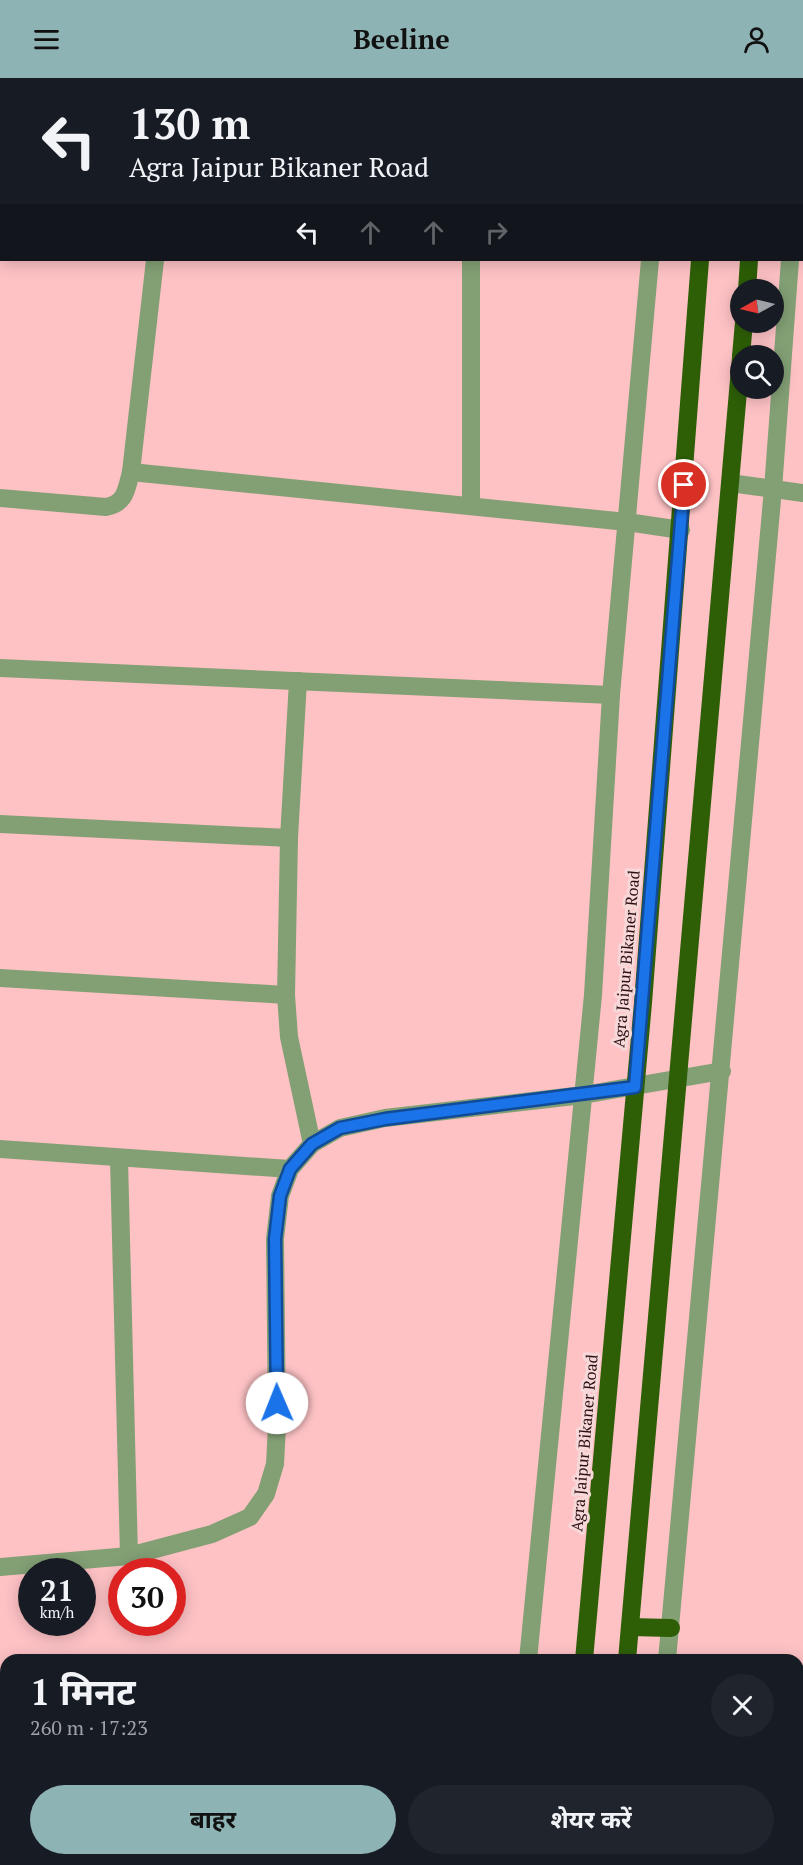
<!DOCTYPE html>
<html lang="hi">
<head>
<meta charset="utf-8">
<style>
	:root { --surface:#171b24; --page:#20242c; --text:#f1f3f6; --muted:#9ea1a6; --accent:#8eb3b4 }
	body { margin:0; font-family:"PT Serif","Noto Sans Devanagari",serif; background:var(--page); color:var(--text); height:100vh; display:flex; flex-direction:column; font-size:22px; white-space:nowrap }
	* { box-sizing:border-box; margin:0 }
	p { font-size:20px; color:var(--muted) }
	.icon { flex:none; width:33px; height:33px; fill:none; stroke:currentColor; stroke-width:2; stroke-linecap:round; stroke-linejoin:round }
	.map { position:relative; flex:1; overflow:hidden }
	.side { position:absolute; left:0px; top:1576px; width:804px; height:212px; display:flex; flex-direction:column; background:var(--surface); border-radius:18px 18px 0 0; box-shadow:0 3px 15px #0003 }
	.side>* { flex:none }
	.banner { position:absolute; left:0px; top:0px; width:804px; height:183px; box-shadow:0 3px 15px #0003; background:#171b24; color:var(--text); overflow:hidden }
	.needle { width:39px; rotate:262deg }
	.controls { position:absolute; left:730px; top:201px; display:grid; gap:12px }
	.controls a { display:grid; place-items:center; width:54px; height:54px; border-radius:50%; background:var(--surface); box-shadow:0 3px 15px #0003; font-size:30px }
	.speed { position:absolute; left:18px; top:1480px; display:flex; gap:12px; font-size:30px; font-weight:700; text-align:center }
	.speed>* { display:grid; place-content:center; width:78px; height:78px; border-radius:50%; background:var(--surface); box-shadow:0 3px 15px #0003; line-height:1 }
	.speed small { font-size:15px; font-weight:400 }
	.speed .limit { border:9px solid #d22; background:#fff; color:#111 }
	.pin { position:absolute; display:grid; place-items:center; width:51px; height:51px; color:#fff; margin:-26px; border:3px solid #fff; border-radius:50%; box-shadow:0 2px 6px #0007 }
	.me { position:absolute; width:66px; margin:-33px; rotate:359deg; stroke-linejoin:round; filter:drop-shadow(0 0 4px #0008) }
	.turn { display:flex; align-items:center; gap:21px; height:126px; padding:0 30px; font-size:27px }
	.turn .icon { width:78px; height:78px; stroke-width:2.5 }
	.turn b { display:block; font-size:42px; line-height:51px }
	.lanes { display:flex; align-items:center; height:57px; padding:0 30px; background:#0003; justify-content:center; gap:30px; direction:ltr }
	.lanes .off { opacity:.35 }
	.round { display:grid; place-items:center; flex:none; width:63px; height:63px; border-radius:32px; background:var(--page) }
	.headline { display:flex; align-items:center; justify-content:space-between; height:102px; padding:0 30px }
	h1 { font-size:36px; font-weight:700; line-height:45px }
	.cta { display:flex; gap:12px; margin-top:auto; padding:12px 30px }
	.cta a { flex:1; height:69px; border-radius:36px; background:var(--accent); color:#111; font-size:24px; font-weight:700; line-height:69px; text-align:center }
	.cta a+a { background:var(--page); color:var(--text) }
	header { display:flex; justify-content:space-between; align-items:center; height:78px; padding:0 30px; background:var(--accent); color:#111; font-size:27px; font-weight:700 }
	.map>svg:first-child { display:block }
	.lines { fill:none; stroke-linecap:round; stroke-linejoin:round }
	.minor { stroke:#83a075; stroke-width:18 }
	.highway { stroke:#2e5f07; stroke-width:18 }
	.route-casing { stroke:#114b97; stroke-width:15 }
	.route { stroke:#1a73e8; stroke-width:10 }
	.labels { text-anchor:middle; stroke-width:6; stroke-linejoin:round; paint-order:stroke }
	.street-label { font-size:16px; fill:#290f11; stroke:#f7d8d9 }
</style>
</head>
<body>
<header><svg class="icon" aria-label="menu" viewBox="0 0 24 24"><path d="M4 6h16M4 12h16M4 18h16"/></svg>Beeline<svg class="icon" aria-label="person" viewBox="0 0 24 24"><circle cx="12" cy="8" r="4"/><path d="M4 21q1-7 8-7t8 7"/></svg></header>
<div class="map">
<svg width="803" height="1787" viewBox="0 0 803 1787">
	<rect width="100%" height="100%" fill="#fec2c5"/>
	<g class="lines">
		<g class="minor">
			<polyline points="17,2 18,0"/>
			<polyline points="178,2 179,0"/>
			<polyline points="472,2 472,0"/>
			<polyline points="666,2 666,0"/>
			<polyline points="802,18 803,11"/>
			<polyline points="155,182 131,394 627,444 681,452"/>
			<polyline points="730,405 803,415"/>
			<path d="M0,420L106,429C126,425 126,412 131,394"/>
			<polyline points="471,428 471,182"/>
			<polyline points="0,590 611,617"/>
			<polyline points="298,603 289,760 286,917 289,959 312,1066"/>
			<polyline points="0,746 289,760"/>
			<polyline points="0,900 286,917"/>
			<polyline points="0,1071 290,1091"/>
			<polyline points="119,1081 129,1478"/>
			<polyline points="0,1489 129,1478 212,1456 250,1439 266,1416 275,1386 277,1348 275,1161 280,1118 290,1091 312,1066 340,1050 385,1040 583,1017 722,993"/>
			<polyline points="528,1582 593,917 611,617 650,182"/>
			<polyline points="667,1582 773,411 790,182"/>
			<polyline points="508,1787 508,1782"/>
			<polyline points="648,1787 649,1782"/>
		</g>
		<g class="highway">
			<polyline points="713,2 713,0"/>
			<polyline points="765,2 765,0"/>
			<polyline points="747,212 749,182"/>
			<polyline points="741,278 744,244"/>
			<polyline points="630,1549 671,1550"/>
			<polyline points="584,1582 643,925 700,182"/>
			<polyline points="627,1582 741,279"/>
			<polyline points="565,1787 566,1782"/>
			<polyline points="610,1787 610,1782"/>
		</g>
	</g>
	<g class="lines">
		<g class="route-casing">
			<polyline id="route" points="277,1325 275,1161 280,1118 290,1091 312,1066 340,1050 385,1041 635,1009 684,407"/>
		</g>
		<use href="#route" class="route"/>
	</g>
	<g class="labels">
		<g class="street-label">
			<text transform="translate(626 881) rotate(-85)" y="6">Agra Jaipur Bikaner Road</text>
			<text transform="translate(584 1365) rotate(-85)" y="6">Agra Jaipur Bikaner Road</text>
		</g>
	</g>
</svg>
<div class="controls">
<a><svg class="needle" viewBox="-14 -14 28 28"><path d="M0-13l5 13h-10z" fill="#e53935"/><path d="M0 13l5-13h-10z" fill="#9ea1a6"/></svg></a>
<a><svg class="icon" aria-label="search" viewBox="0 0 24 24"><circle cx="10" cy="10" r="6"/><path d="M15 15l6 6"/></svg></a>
</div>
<div class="speed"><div>21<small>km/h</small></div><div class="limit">30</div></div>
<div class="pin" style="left:684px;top:407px;background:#d93025"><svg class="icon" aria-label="arrive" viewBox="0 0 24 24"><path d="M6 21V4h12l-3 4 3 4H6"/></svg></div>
<svg class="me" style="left:277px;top:1325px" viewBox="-20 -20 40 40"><circle r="19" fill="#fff"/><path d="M0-13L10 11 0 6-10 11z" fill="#1a73e8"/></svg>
<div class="banner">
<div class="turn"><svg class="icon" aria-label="left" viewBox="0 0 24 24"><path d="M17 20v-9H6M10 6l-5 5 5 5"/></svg><div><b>130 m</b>Agra Jaipur Bikaner Road</div></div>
<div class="lanes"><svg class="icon" aria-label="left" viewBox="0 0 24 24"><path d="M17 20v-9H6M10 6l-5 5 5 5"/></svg><svg class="icon off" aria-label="ahead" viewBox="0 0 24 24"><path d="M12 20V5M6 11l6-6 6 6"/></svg><svg class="icon off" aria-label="ahead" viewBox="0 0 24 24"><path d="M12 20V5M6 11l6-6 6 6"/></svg><svg class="icon off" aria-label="right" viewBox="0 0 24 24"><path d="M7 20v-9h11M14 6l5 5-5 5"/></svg></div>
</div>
<section class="side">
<div class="headline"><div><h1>1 मिनट</h1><p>260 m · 17:23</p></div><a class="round"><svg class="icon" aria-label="close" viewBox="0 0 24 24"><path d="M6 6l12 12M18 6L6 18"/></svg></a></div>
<div class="cta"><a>बाहर</a><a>शेयर करें</a></div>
</section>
</div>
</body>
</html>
